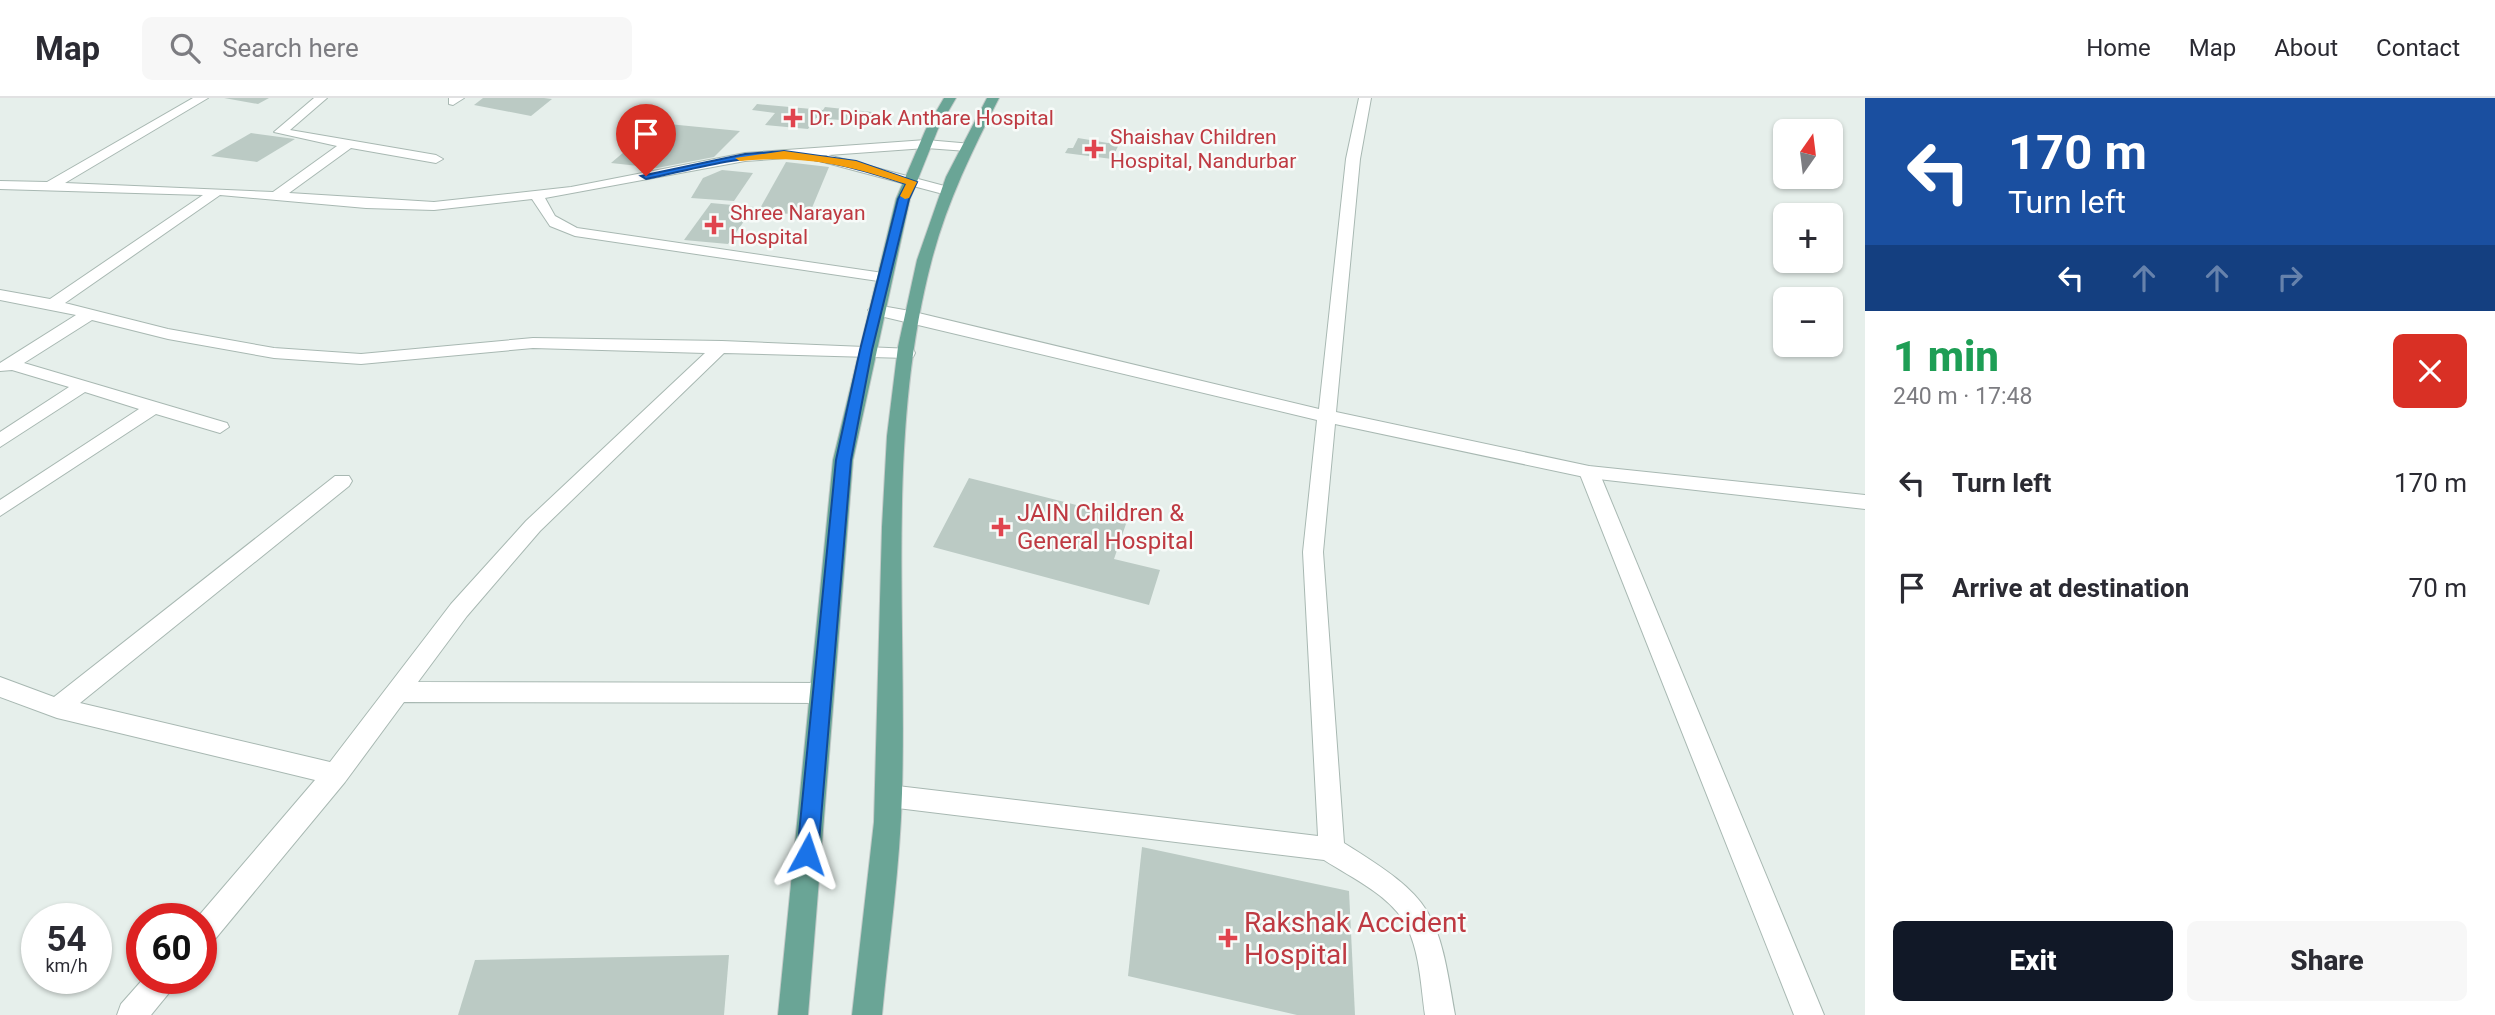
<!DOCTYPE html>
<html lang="en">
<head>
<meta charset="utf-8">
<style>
	:root { --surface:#fff; --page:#f7f7f7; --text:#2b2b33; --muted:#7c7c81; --line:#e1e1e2; --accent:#111827 }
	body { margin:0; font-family:Roboto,sans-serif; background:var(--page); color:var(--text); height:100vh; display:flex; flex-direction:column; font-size:26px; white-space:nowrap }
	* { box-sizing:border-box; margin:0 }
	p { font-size:23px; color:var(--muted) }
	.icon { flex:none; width:38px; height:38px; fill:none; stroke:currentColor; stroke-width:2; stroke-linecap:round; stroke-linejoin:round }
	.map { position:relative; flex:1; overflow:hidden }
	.side { display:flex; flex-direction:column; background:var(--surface); width:630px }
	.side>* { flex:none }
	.banner { background:#1a4fa0; color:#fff; overflow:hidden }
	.needle { width:46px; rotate:14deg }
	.buttons { position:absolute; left:1773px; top:21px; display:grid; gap:14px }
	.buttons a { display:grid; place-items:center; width:70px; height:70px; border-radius:10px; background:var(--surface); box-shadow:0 2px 5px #0004; font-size:35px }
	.speed { position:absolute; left:21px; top:805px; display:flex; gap:14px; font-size:35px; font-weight:700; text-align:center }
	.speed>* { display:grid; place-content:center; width:91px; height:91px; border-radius:50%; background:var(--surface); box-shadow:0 2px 5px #0004; line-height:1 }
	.speed small { font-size:18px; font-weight:400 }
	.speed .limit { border:10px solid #d22; background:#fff; color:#111 }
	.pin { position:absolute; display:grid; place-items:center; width:60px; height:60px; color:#fff; margin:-72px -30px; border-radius:50% 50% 50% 0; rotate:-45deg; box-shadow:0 0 7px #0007 }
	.pin .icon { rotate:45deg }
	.me { position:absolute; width:77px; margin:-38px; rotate:5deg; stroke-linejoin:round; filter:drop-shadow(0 0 5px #0008) }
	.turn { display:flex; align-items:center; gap:24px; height:147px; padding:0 28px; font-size:32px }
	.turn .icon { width:91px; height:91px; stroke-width:2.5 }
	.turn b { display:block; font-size:49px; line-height:60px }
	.lanes { display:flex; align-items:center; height:66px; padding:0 28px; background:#0003; justify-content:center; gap:35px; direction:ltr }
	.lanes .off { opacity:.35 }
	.round { display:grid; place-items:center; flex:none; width:74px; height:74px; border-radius:10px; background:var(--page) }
	.summary { display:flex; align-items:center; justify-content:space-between; height:119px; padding:0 28px }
	h1 { font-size:42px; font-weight:800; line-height:52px; color:#1e9e55 }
	.cta { display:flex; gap:14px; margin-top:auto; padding:14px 28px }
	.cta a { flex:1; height:80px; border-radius:10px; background:var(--accent); color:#fff; font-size:28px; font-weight:800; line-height:80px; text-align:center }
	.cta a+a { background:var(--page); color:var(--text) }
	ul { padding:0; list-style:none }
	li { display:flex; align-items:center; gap:21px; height:105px; padding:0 28px }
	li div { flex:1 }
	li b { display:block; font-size:26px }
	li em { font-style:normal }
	header { display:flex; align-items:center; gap:42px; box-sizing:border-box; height:98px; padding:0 35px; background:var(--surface); border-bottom:2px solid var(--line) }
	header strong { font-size:33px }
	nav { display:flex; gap:38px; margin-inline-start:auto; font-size:24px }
	.search { width:490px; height:63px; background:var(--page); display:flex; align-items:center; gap:18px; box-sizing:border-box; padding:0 24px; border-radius:10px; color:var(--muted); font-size:26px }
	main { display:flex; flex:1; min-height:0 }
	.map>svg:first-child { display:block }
	.building { fill:#bbcac4 }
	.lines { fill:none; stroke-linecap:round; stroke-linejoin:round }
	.service-casing { stroke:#a8b8b2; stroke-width:2 }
	.minor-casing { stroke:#a8b8b2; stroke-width:2 }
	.primary-casing { stroke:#c2cac8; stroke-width:2 }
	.service { fill:#fff; fill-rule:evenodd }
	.minor { fill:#fff; fill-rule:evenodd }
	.primary { fill:#6aa596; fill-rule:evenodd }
	.route { fill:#1a73e8; stroke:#114b97; stroke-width:2 }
	.slow { fill:#f59e0b }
	.health-dot { fill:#e0444e; stroke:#f7fbf9; stroke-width:2.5 }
	.labels { text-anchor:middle; stroke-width:5; stroke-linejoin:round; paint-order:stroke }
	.far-health-label { font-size:21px; fill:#be3a42; stroke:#f7fbf9; text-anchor:start }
	.health-label { font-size:24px; fill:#be3a42; stroke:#f7fbf9; text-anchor:start }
	.near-health-label { font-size:28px; fill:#be3a42; stroke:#f7fbf9; text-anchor:start }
</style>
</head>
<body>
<header>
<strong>Map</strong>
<div class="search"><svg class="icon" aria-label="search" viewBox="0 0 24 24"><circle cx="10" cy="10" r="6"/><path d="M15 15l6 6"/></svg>Search here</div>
<nav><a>Home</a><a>Map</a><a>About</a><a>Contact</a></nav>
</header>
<main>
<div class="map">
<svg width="1865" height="917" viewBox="0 0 1865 917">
	<rect width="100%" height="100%" fill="#e6efeb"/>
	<g class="building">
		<polygon points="224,0 269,0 258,6"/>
		<polygon points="483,0 544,0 552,1 531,18 474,7"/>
		<polygon points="757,6 823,12 825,9 872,14 865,24 816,20 808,31 765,27 775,15 752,12"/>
		<polygon points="658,25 740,33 714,59 657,70 611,65"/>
		<polygon points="251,35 295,41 257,64 211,58"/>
		<polygon points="1078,40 1108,45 1120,44 1112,61 1065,55 1068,50 1073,50"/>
		<polygon points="786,64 829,69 809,117 758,114"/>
		<polygon points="722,72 753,75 734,103 691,100 703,80"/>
		<polygon points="711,105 754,109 728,146 684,142"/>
		<polygon points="969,380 1128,420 1114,461 1160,472 1149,507 933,449"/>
		<polygon points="1142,749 1349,793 1355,917 1297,917 1128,878"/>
		<polygon points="729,857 724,917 458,917 475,862"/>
	</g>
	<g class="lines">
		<g class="service-casing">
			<polygon id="service" points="1589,368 1599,374 1824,917 1794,917 1579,374"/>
		</g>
		<g class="minor-casing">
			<g id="minor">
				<polygon points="193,0 208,0 65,85 273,94 337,48 274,34 314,0 327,0 290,32 436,57 443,61 436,65 351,50 289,95 434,104 571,89 745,55 926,42 972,46 972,52 967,53 926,50 745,63 545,100 555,118 577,130 890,176 890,182 885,184 575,138 550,128 532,101 434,112 366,110 220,97 65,205 168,231 274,250 361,256 533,240 722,243 913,251 915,255 913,259 907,260 724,255 540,433 467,518 418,584 822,585 830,588 834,595 830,602 822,605 404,604 345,684 211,846 201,850 201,821 196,821 315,682 57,620 0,599 0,579 54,599 335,378 349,378 352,383 349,388 80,605 330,664 451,506 526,423 705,255 533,250 361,266 274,260 168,241 92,222 24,265 227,325 229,329 220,335 156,316 0,418 0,402 139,311 85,294 0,349 0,334 69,289 12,272 0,273 0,265 76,217 0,202 0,192 50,201 203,97 0,91 0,83 47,84"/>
				<polygon points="449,0 464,0 453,7 449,6"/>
				<path d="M1359,0H1371L1360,61L1336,314L1589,368L1865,397V411L1589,380L1335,326L1323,454L1344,745C1434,801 1438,813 1455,917H1425C1421,889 1420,857 1408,831C1394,799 1352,780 1324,762L889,709L880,706L876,698L880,690L889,687L1318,738L1303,454L1317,322L876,217L868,212L876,207L910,213L1319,311L1346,61Z"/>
				<polygon points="828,57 952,90 954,93 947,97 823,64 821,61"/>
				<polygon points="144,880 178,880 173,890 151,917 117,917 121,906"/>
			</g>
		</g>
		<g class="primary-casing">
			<g id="primary">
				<polygon points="944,0 956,0 938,31 910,101 853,362 808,917 778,917 833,362 896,101 926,31"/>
				<path d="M987,0H999C972,53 947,104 932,161C886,334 907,519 902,695C900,769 889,843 882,917H852L874,724L882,429L887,338L898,249L917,162L946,79Z"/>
			</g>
		</g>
		<use href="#service" class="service"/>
		<use href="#minor" class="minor"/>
		<use href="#primary" class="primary"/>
	</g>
	<path class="route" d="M784,53L856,63L917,84L909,101L872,252L851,362L818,756L815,763L807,766L800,763L797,756L836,362L860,252L898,101L906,86C866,73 826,61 784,59C739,57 690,72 646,81L641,78L745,56Z"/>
	<path class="slow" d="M784,53L856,63L917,84L909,100L905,101L900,98L906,86C845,66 804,57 740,63L735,60Z"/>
	<g class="health-dot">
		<path d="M789.5 9.5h7v7h7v7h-7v7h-7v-7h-7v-7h7z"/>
		<path d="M1090.5 40.5h7v7h7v7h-7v7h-7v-7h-7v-7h7z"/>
		<path d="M710.5 116.5h7v7h7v7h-7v7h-7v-7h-7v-7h7z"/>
		<path d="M997.5 418.5h7v7h7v7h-7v7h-7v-7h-7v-7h7z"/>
		<path d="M1224.5 829.5h7v7h7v7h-7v7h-7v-7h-7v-7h7z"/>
	</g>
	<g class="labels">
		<g class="far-health-label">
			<text x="809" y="27">Dr. Dipak Anthare Hospital</text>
			<text x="1110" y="46">Shaishav Children<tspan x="1110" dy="24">Hospital, Nandurbar</tspan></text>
			<text x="730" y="122">Shree Narayan<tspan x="730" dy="24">Hospital</tspan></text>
		</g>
		<g class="health-label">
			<text x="1017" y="423">JAIN Children &amp;<tspan x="1017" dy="28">General Hospital</tspan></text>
		</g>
		<g class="near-health-label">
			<text x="1244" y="834">Rakshak Accident<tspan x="1244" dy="32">Hospital</tspan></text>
		</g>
	</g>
</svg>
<div class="buttons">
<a><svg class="needle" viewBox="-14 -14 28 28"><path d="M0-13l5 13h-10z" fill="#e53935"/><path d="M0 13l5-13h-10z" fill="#7c7c81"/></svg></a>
<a>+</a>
<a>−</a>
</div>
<div class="speed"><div>54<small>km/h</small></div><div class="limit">60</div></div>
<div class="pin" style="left:646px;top:78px;background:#d93025"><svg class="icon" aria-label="arrive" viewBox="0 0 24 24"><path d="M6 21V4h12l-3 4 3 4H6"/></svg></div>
<svg class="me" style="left:807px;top:756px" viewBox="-20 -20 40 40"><path d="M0-17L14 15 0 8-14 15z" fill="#1a73e8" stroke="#fff" stroke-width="4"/></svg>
</div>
<section class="side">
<div class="banner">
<div class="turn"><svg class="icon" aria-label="left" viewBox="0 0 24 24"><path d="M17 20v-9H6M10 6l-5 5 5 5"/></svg><div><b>170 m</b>Turn left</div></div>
<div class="lanes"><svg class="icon" aria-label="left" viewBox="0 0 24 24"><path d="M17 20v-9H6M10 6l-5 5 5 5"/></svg><svg class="icon off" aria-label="ahead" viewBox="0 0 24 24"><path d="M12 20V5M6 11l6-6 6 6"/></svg><svg class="icon off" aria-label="ahead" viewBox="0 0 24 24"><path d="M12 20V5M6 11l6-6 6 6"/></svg><svg class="icon off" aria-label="right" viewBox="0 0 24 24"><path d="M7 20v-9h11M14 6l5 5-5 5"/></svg></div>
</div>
<div class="summary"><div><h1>1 min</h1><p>240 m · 17:48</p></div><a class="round" style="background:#d93025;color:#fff"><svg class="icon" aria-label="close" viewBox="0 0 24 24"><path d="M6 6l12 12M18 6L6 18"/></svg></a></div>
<ul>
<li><svg class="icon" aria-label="left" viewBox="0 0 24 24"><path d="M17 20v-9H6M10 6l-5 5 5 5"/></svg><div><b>Turn left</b></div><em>170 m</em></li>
<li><svg class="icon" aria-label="arrive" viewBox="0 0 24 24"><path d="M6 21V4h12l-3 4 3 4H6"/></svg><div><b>Arrive at destination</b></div><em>70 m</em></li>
</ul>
<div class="cta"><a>Exit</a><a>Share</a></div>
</section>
</main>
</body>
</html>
